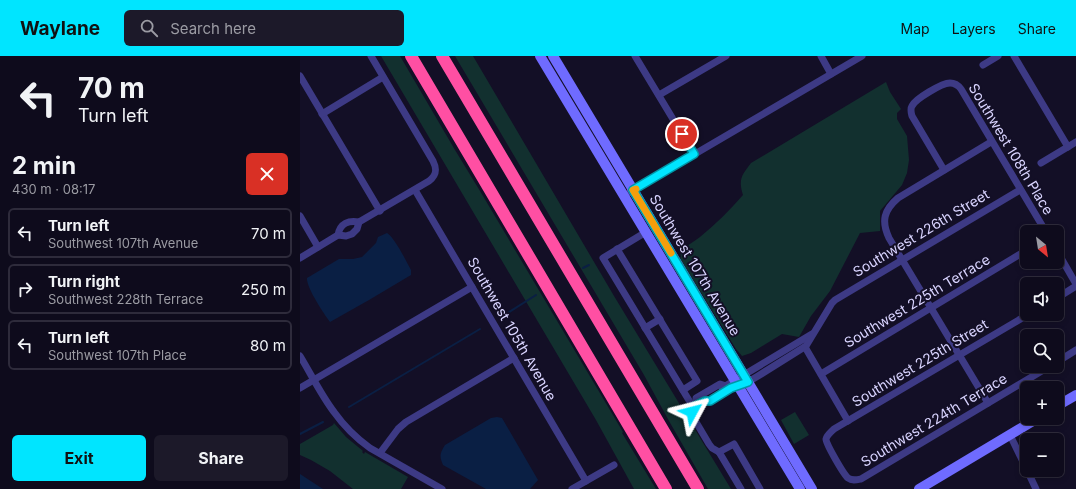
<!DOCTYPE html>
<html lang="en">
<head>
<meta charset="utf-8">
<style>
	:root { --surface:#0e0b1c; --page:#1c1929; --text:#f1f3f6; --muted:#9b9ba3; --line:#2e2b3b; --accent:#00e5ff }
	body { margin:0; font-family:Inter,sans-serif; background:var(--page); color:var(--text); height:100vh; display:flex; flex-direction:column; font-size:15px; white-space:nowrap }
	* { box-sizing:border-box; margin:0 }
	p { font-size:13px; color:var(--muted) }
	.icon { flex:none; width:22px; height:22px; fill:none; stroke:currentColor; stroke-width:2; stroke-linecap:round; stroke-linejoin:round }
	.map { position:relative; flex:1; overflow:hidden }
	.sheet { display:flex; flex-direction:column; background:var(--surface); width:300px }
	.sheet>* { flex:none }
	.top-card { background:#0e0b1c; color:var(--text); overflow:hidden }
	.needle { width:26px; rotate:150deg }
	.controls { position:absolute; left:720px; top:169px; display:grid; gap:8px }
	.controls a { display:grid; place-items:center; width:44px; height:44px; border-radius:6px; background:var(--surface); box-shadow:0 2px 6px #0003,0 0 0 1px var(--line); font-size:20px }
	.pin { position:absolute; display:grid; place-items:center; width:34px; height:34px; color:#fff; margin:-17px; border:2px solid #fff; border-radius:50%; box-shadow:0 1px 4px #0007 }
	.me { position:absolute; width:44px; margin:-22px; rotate:52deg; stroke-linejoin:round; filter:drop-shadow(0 0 3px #0008) }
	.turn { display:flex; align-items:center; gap:14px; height:84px; padding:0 12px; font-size:18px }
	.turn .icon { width:52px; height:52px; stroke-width:2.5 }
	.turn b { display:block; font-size:28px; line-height:34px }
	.round { display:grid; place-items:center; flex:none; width:42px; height:42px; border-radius:6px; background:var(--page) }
	.headline { display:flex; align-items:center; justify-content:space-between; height:68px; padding:0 12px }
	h1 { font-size:24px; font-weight:700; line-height:30px }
	.button { display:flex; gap:8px; margin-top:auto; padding:8px 12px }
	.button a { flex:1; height:46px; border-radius:6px; background:var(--accent); color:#111; font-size:16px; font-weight:700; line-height:46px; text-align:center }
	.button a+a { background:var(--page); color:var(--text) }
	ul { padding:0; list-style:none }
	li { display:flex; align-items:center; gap:12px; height:50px; margin:0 8px 6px; padding:0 4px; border:2px solid var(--line); border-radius:6px }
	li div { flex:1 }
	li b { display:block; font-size:15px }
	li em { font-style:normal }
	header { display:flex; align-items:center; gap:24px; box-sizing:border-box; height:56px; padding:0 20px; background:var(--accent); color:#111 }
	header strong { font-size:19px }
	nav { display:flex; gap:22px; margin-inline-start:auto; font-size:14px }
	.search { width:280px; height:36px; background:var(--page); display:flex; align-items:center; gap:10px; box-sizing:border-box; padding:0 14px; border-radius:6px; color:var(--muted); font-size:15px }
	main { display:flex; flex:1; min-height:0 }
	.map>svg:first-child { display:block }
	.green { fill:#12302f }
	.water { fill:#0a1f44 }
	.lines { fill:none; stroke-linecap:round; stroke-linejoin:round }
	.stream { stroke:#0a1f44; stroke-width:2 }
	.street { stroke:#3d3a85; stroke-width:7 }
	.secondary { stroke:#6f6bff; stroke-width:10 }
	.highway { stroke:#ff4fa3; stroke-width:12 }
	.route-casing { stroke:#0095a6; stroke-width:10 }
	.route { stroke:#00e5ff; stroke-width:7 }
	.slow { stroke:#f59e0b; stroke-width:7 }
	.labels { text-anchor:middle; stroke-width:4; stroke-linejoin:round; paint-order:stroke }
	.street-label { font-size:14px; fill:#d9d4ff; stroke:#130f26 }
</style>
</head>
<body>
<header>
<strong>Waylane</strong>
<div class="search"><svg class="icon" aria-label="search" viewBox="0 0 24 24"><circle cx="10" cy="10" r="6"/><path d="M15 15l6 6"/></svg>Search here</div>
<nav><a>Map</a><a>Layers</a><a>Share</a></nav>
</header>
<main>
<section class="sheet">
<div class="top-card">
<div class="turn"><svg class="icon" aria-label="left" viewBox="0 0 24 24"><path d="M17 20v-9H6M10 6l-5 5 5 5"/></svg><div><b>70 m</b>Turn left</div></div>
</div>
<div class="headline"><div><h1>2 min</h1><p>430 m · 08:17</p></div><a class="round" style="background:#d93025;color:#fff"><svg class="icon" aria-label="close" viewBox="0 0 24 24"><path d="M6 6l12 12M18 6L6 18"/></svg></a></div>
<ul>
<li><svg class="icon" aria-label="left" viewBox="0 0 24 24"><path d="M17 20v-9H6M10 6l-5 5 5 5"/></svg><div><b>Turn left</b><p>Southwest 107th Avenue</p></div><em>70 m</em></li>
<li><svg class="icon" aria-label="right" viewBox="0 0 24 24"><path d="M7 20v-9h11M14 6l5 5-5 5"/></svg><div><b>Turn right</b><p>Southwest 228th Terrace</p></div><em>250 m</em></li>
<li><svg class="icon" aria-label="left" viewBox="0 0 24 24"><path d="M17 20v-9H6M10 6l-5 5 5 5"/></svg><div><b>Turn left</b><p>Southwest 107th Place</p></div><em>80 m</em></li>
</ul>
<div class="button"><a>Exit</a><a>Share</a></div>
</section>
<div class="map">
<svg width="776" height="433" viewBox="0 0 776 433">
	<rect width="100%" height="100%" fill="#130f26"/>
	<g class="green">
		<polygon points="81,0 100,0 155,94 180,135 323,376 322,377 356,433 334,433 296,364"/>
		<polygon points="155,0 173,0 314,240 431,433 408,433 369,365 344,319"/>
		<path d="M586,26L590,36L601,53L597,57V63L607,80L609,104L607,117L602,129L580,155V175L560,177L530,235L511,260L499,281L482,278L451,297L442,300L436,293L380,203L381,200L379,195C386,190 394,186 400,181C416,168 430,154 443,139C438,123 442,119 451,107Z"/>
		<polygon points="495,356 509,379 494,388 481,364"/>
		<polygon points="34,367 46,381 63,395 62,396 64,398 65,396 108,421 101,433 53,433 30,415 11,404 0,399 0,388 33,369"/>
	</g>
	<g class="water">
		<path d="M87,177C95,182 106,205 111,214V219L69,244L30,266C24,258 6,231 7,222L39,203H53L62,201L76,187L78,181Z"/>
		<path d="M197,361L202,362L238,424L230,433H186L143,409C139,400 140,397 145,389L191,362Z"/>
		<polygon points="0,418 23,433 0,433"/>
	</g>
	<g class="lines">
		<g class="stream">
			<polyline points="283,212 289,209"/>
			<polyline points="206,258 236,239"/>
			<polyline points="49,351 180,273"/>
			<polyline points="0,378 23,366"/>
		</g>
		<g class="street">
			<polyline points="335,0 394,98"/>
			<polyline points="521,0 531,18"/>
			<polyline points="714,0 768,91"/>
			<polyline points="683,9 698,0"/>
			<polyline points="0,20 80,155"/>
			<polyline points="359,39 426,0"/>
			<polyline points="22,58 83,21"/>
			<polyline points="741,107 776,86"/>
			<path d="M644,114L612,60C611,56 610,53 612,50C615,43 642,27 650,27C654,27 658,29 661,33L746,176"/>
			<polyline points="115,134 286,425"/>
			<polyline points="330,136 562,0"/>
			<polyline points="0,160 18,191"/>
			<polyline points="346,176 303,202 393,351 393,361 409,388 412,392 419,396 441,433"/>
			<path d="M38,179C40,167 49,164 59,166L129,125C137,119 137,113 133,105L71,0"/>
			<polyline points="317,193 397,325 383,334"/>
			<polyline points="757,195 776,228"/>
			<polyline points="0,202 38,179 46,180 52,178 57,173 59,166"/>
			<polyline points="757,242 776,230"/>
			<path d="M729,258L534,373C531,376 527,379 526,383C526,388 544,419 548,422C552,425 556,424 561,423L750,310"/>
			<polyline points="345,272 360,263"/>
			<polyline points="505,291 548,365"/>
			<path d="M0,300C11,318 21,339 34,356C44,370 56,382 70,392L142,433"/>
			<polyline points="757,306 776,294"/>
			<polyline points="521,318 727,194"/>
			<polyline points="0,332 172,231"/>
			<polyline points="422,332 512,278"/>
			<polyline points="405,345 410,345 431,332 448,326 458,320 506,290 532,247 535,244 720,134"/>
			<path d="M688,347L589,182C581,165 584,154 598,142L691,86"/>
			<polyline points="396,350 396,342 420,328 426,330"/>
			<polyline points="710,379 727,414"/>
			<polyline points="419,396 434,388 460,433"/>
			<polyline points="80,397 98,373 106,366 214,302"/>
			<polyline points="727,414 736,433"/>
			<polyline points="272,433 314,409"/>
		</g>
		<g class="secondary">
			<polyline points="240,0 500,433"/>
			<polyline points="253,0 512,433"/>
			<polyline points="757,350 776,339"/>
			<polyline points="619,433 738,362"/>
		</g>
		<g class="highway">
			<polyline points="111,0 366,433"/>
			<polyline points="142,0 398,433"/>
		</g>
	</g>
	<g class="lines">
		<g class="route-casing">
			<polyline id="route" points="382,78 394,98 333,134 448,326 431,332 410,345 405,345 393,351 392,356"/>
		</g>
		<use href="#route" class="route"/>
		<polyline class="slow" points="336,133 333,134 371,197"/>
	</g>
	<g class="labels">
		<g class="street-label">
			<text transform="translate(711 93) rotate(59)" y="5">Southwest 108th Place</text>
			<text transform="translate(621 177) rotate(-31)" y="5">Southwest 226th Street</text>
			<text transform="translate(395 209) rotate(59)" y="5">Southwest 107th Avenue</text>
			<text transform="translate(617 245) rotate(-31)" y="5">Southwest 225th Terrace</text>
			<text transform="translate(212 273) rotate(60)" y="5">Southwest 105th Avenue</text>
			<text transform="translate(620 307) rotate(-31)" y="5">Southwest 225th Street</text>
			<text transform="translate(634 364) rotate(-31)" y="5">Southwest 224th Terrace</text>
		</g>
	</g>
</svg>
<div class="controls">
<a><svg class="needle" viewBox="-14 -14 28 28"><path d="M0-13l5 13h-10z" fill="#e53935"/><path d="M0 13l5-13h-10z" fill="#9b9ba3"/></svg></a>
<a><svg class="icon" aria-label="sound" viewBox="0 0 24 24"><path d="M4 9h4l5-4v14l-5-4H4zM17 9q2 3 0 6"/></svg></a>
<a><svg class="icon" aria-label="search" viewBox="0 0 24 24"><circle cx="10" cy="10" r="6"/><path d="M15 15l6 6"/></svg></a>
<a>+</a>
<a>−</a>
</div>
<div class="pin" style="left:382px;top:78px;background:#d93025"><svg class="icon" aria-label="arrive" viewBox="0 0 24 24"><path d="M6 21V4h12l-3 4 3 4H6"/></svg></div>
<svg class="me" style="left:392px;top:356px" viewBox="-20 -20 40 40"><path d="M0-17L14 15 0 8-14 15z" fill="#00e5ff" stroke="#fff" stroke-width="4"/></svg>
</div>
</main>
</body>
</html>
